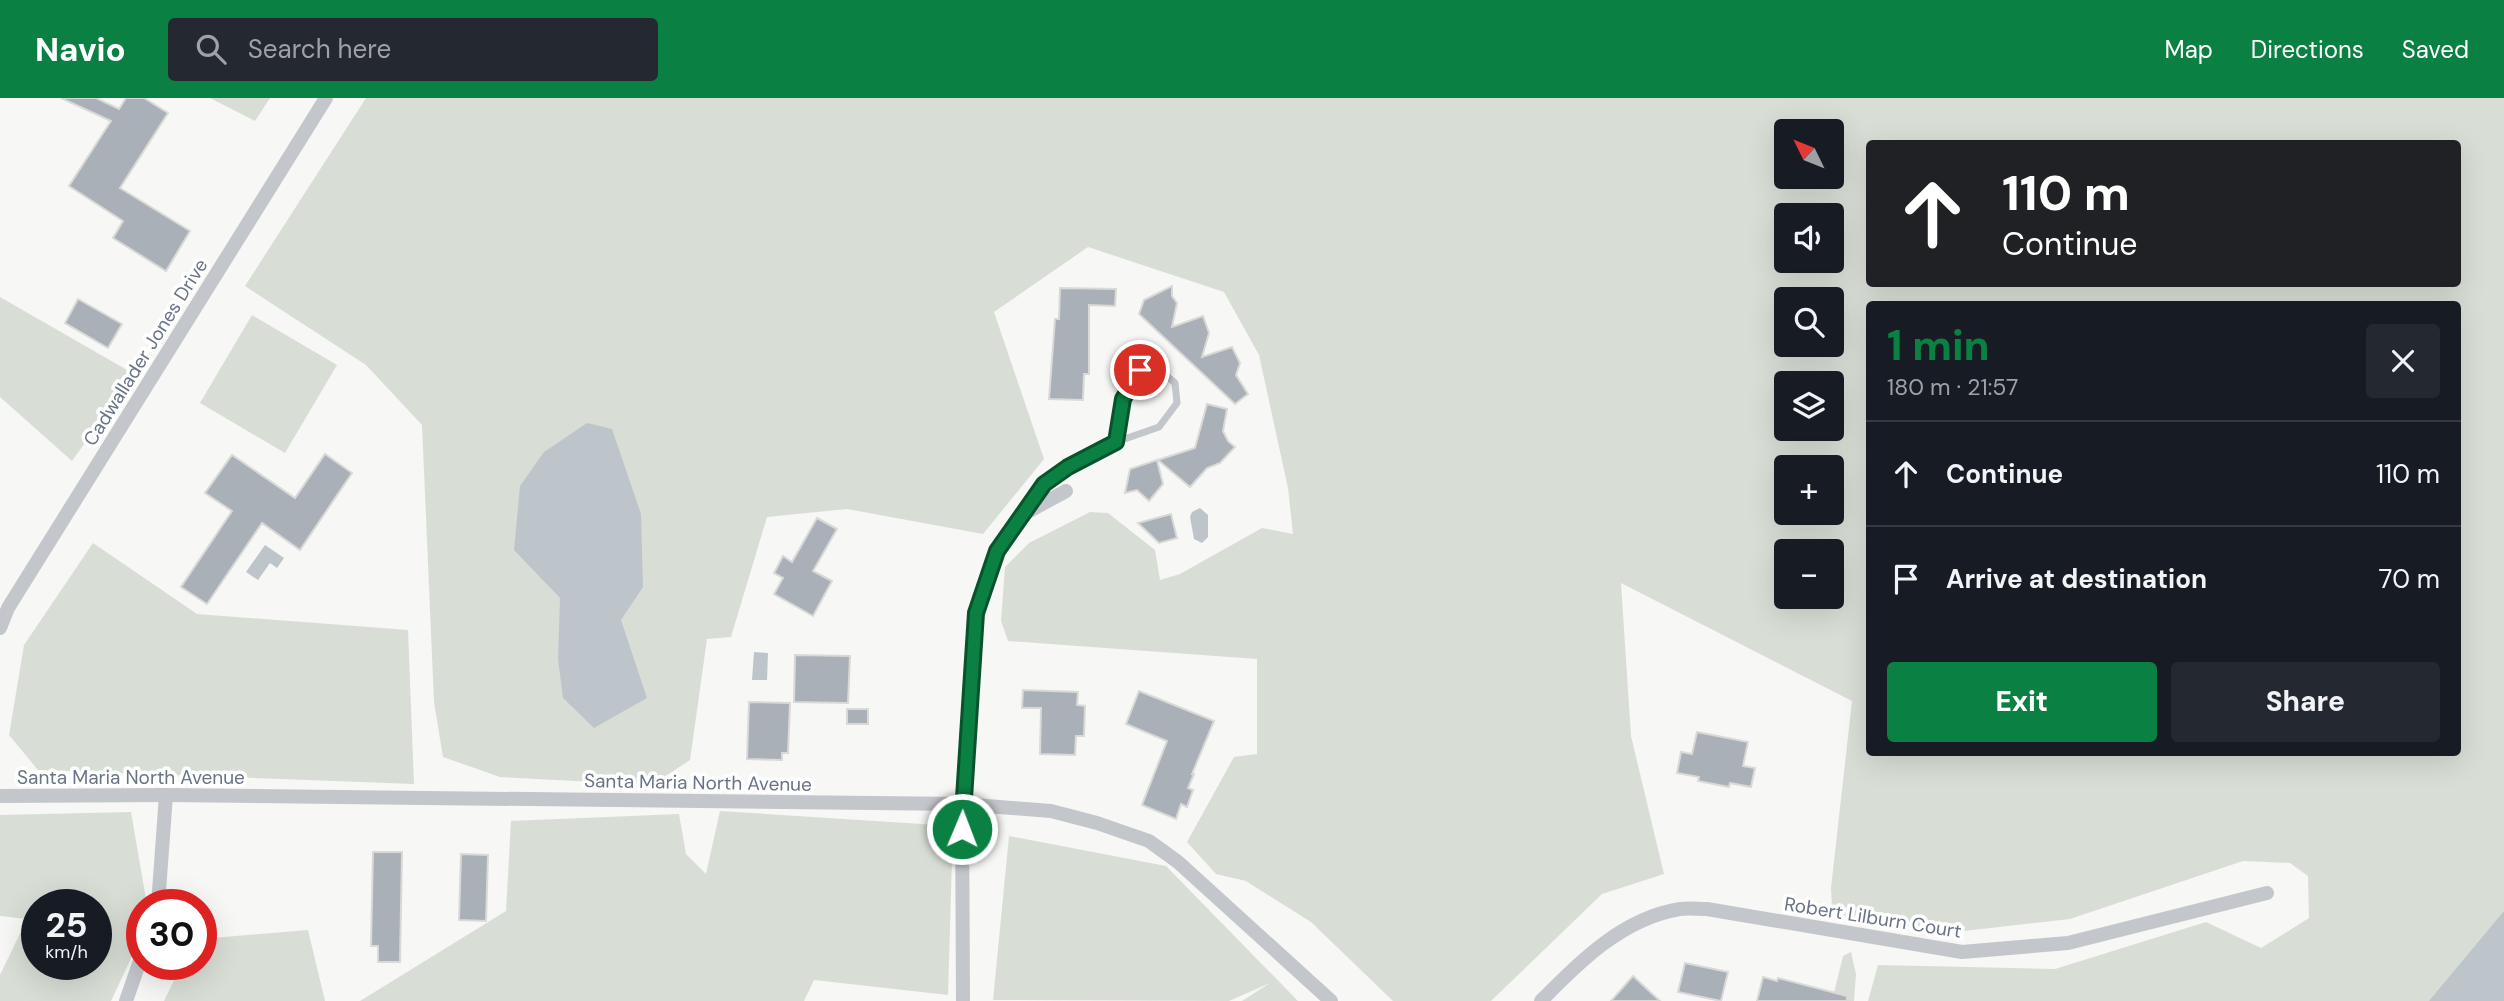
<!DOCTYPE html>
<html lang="en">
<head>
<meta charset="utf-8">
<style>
	:root { --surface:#171b24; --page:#242831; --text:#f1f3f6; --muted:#9ea1a6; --line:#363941; --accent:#0b8043 }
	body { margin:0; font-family:"DM Sans",sans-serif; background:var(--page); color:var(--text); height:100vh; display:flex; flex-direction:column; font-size:26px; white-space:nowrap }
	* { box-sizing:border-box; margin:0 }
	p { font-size:23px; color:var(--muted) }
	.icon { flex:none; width:38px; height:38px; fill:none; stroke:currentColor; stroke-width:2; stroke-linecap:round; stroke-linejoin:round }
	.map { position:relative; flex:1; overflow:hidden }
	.drawer { position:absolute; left:1866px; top:203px; width:595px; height:455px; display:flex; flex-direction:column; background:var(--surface); border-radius:7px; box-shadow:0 7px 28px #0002 }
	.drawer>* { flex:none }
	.hud { position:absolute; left:1866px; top:42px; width:595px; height:147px; border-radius:7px; box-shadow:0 7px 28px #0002; background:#202124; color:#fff; overflow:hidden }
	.needle { width:46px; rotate:313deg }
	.controls { position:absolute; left:1774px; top:21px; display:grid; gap:14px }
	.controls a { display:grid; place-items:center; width:70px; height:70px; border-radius:7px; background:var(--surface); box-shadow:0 7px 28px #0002; font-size:35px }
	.speed { position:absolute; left:21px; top:791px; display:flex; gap:14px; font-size:35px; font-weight:700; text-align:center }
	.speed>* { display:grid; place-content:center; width:91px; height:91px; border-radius:50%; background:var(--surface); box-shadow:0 7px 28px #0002; line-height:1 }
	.speed small { font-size:18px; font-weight:400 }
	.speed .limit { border:10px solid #d22; background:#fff; color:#111 }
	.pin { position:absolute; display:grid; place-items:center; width:60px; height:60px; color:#fff; margin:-30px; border:4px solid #fff; border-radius:50%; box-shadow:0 2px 7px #0007 }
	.me { position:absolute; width:77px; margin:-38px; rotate:1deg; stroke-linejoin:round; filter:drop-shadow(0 0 5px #0008) }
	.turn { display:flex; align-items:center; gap:24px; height:147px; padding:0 21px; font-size:32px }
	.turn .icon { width:91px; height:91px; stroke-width:2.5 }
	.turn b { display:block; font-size:49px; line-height:60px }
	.round { display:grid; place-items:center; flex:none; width:74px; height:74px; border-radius:7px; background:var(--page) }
	.summary { display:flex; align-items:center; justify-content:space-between; height:119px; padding:0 21px }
	h1 { font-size:42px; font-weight:800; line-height:52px; color:var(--accent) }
	.cta { display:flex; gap:14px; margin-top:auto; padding:14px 21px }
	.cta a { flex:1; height:80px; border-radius:7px; background:var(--accent); color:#fff; font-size:28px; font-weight:800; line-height:80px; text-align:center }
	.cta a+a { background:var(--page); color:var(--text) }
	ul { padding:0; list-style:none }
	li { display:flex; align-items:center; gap:21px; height:105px; padding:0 21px; border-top:2px solid var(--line) }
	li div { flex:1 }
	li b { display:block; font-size:26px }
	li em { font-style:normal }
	header { display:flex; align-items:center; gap:42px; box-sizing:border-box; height:98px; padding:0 35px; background:var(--accent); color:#fff }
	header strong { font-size:33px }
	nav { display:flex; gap:38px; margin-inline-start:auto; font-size:24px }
	.search { width:490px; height:63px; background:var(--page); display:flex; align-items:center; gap:18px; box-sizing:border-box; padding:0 24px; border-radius:7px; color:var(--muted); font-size:26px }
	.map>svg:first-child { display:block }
	.green { fill:#d8ded6; fill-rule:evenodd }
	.water { fill:#bdc5cb }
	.building { fill:#aab0b7; stroke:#d9d9d7; stroke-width:2 }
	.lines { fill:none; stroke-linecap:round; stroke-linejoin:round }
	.lane { stroke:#c3c6ca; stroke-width:7 }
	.street { stroke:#c3c6ca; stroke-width:14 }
	.route-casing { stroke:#07532c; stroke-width:18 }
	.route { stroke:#0b8043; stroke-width:12 }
	.labels { text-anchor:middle; stroke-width:7; stroke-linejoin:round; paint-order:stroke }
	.street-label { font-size:19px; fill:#687484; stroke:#fff }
</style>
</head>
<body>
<header>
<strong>Navio</strong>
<div class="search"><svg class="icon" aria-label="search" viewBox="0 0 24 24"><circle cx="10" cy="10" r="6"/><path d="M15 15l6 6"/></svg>Search here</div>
<nav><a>Map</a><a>Directions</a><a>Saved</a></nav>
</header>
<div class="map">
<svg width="2504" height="903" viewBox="0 0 2504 903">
	<rect width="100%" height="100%" fill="#f7f7f5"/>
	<g class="green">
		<polygon points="210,0 270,0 255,23"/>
		<path d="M366,0H2504V903H1868L1878,867L2055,871L2206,824L2261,850L2309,820L2308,778L2290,765L2243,763L2070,821L1964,833L1854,825L1832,811L1831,790L1852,603L1621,485L1631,638L1664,776L1602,796L1491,903H1393L1311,824L1246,783L1216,776L1187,744L1234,659L1257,656V561L1008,543L1001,523L1005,469L1029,445L1090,414L1108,415L1155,452L1160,482L1180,476L1262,430L1293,436L1288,390L1259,257L1224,194L1088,149L994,214L1044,361L983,436L847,411L767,419L731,539L707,541L690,662L652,687L500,679L443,659L434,604L422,327L366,267L245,188ZM1787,33H1832V79H1787ZM1869,46H2457V186H1869ZM1787,117H1832V163H1787ZM1787,201H1832V247H1787ZM1869,206H2457V654H1869ZM1787,285H1832V331H1787ZM1787,369H1832V415H1787ZM1787,453H1832V499H1787Z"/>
		<polygon points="0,199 134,276 72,363 0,299"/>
		<polygon points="252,217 337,267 285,355 200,305"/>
		<polygon points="93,445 197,516 408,532 414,686 38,672 9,637 24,547"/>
		<polygon points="720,713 953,728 948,897 814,882 804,903 360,903 506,813 511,723 679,716 686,756 706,776"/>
		<path d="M131,714L147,807H142V837L111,903H0V877L27,821L0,818V717ZM37,807H96V866H37Z"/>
		<polygon points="1009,738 1166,768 1298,903 1242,903 1270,885 1229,903 993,902"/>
		<polygon points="308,832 325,903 164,903 182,866 201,866 201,841"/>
		<polygon points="1851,854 1856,876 1854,903 1832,903 1843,858"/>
	</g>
	<g class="water">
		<polygon points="587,325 612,331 641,416 643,489 621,522 647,600 594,630 563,600 558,561 560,500 514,452 520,388 544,354"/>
		<polygon points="1200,410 1208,417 1208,439 1202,445 1194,441 1190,419 1192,414"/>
		<polygon points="265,447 284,460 277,470 270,465 258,482 246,474"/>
		<polygon points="754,554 768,555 767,582 752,582"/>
		<polygon points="2504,813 2504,903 2429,903"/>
	</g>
	<g class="building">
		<polygon points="61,0 96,0 119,11 126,0 144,0 168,15 120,90 190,133 166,173 113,140 123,123 69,88 111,23"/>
		<polygon points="1172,188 1172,198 1177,205 1172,229 1203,218 1209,235 1202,259 1232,249 1240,265 1236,277 1248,296 1235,306 1139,216 1144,202"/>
		<polygon points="1060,190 1116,191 1115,208 1089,207 1089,276 1084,276 1083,302 1049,301 1055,221 1059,221"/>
		<polygon points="78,201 122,226 108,250 65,225"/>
		<polygon points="1207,306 1227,311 1223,333 1228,343 1235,349 1220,365 1207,370 1190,389 1158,362 1195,350"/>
		<polygon points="325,356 352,375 300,452 262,425 207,506 181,489 232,413 205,395 232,357 295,400"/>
		<polygon points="1157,362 1163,386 1149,403 1137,392 1125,395 1130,371"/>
		<polygon points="1171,416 1177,440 1159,445 1138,425"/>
		<polygon points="817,420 837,431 813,473 832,483 813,518 774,496 783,480 774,475 783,458 792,464"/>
		<polygon points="795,557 850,558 848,605 794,604"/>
		<polygon points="1023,592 1078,594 1077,607 1085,608 1084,638 1076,638 1075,657 1040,656 1041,610 1022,610"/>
		<polygon points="1139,593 1214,623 1192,676 1194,676 1188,690 1193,692 1187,709 1181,706 1176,721 1142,707 1167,643 1126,626"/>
		<polygon points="749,604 790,605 788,655 782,655 782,662 747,661"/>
		<rect x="847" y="611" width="21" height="15"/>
		<polygon points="1697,634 1748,644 1743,668 1755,670 1751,689 1730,685 1729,689 1698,683 1699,679 1677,675 1681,654 1692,656"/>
		<polygon points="373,754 402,754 400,864 378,864 378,848 371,848"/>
		<polygon points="461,756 488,757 486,823 459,822"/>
		<polygon points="1685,865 1728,874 1721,903 1678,894"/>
		<polygon points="1633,878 1660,903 1611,903"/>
		<polygon points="1763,879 1777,883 1778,880 1847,898 1847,903 1757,903"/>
	</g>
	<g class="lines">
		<polyline class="lane" points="1026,411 1044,386 1068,369 1116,344 1159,329 1177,305 1175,285 1156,269 1140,272 1123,301 1116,344"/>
		<g class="street">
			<polyline points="0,530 8,510 326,0"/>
			<polyline points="0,698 166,697 962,706 1051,713 1097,725 1149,743 1178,764 1331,903"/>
			<polyline points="158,807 166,697"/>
			<polyline points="126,903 142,857"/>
			<polyline points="963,903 962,706 976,515 997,453 1022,417 1066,393"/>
			<path d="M1541,903C1579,864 1623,820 1680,811C1688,810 1698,811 1707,811L1962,854L2068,845L2267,795"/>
		</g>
	</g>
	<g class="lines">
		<g class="route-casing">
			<polyline id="route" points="962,731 976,515 997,453 1044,386 1068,369 1116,344 1123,301 1140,272"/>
		</g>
		<use href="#route" class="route"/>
	</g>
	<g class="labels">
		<g class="street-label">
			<text transform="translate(145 254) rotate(-58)" y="7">Cadwallader Jones Drive</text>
			<text x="131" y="686">Santa Maria North Avenue</text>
			<text transform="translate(698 684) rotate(1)" y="7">Santa Maria North Avenue</text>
			<text transform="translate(1873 819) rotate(9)" y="7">Robert Lilburn Court</text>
		</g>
	</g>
</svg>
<div class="controls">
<a><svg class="needle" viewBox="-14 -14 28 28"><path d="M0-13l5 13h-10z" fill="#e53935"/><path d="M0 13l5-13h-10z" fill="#9ea1a6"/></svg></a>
<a><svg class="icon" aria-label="sound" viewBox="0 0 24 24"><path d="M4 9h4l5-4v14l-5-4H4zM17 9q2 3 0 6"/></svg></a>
<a><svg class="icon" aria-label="search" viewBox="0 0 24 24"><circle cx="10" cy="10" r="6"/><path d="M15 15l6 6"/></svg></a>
<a><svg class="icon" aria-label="layers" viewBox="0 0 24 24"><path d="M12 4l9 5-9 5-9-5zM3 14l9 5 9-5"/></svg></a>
<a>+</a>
<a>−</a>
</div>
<div class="speed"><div>25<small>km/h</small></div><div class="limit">30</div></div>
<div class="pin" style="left:1140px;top:272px;background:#d93025"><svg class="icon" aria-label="arrive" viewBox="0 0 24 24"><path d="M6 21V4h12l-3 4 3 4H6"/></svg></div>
<svg class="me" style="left:962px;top:731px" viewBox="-20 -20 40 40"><circle r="17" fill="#0b8043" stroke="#fff" stroke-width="3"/><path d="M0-11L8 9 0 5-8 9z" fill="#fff"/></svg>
<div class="hud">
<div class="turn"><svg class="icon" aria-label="ahead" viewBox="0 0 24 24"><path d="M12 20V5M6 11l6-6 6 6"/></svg><div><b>110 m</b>Continue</div></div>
</div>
<section class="drawer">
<div class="summary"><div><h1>1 min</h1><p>180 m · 21:57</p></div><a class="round"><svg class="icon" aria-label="close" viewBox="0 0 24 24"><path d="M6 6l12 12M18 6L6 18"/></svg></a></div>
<ul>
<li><svg class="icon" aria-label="ahead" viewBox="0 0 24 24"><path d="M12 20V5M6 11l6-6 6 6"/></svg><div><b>Continue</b></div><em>110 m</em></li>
<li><svg class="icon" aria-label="arrive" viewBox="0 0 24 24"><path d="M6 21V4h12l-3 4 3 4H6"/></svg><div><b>Arrive at destination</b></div><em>70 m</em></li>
</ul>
<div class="cta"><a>Exit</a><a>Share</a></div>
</section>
</div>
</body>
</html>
